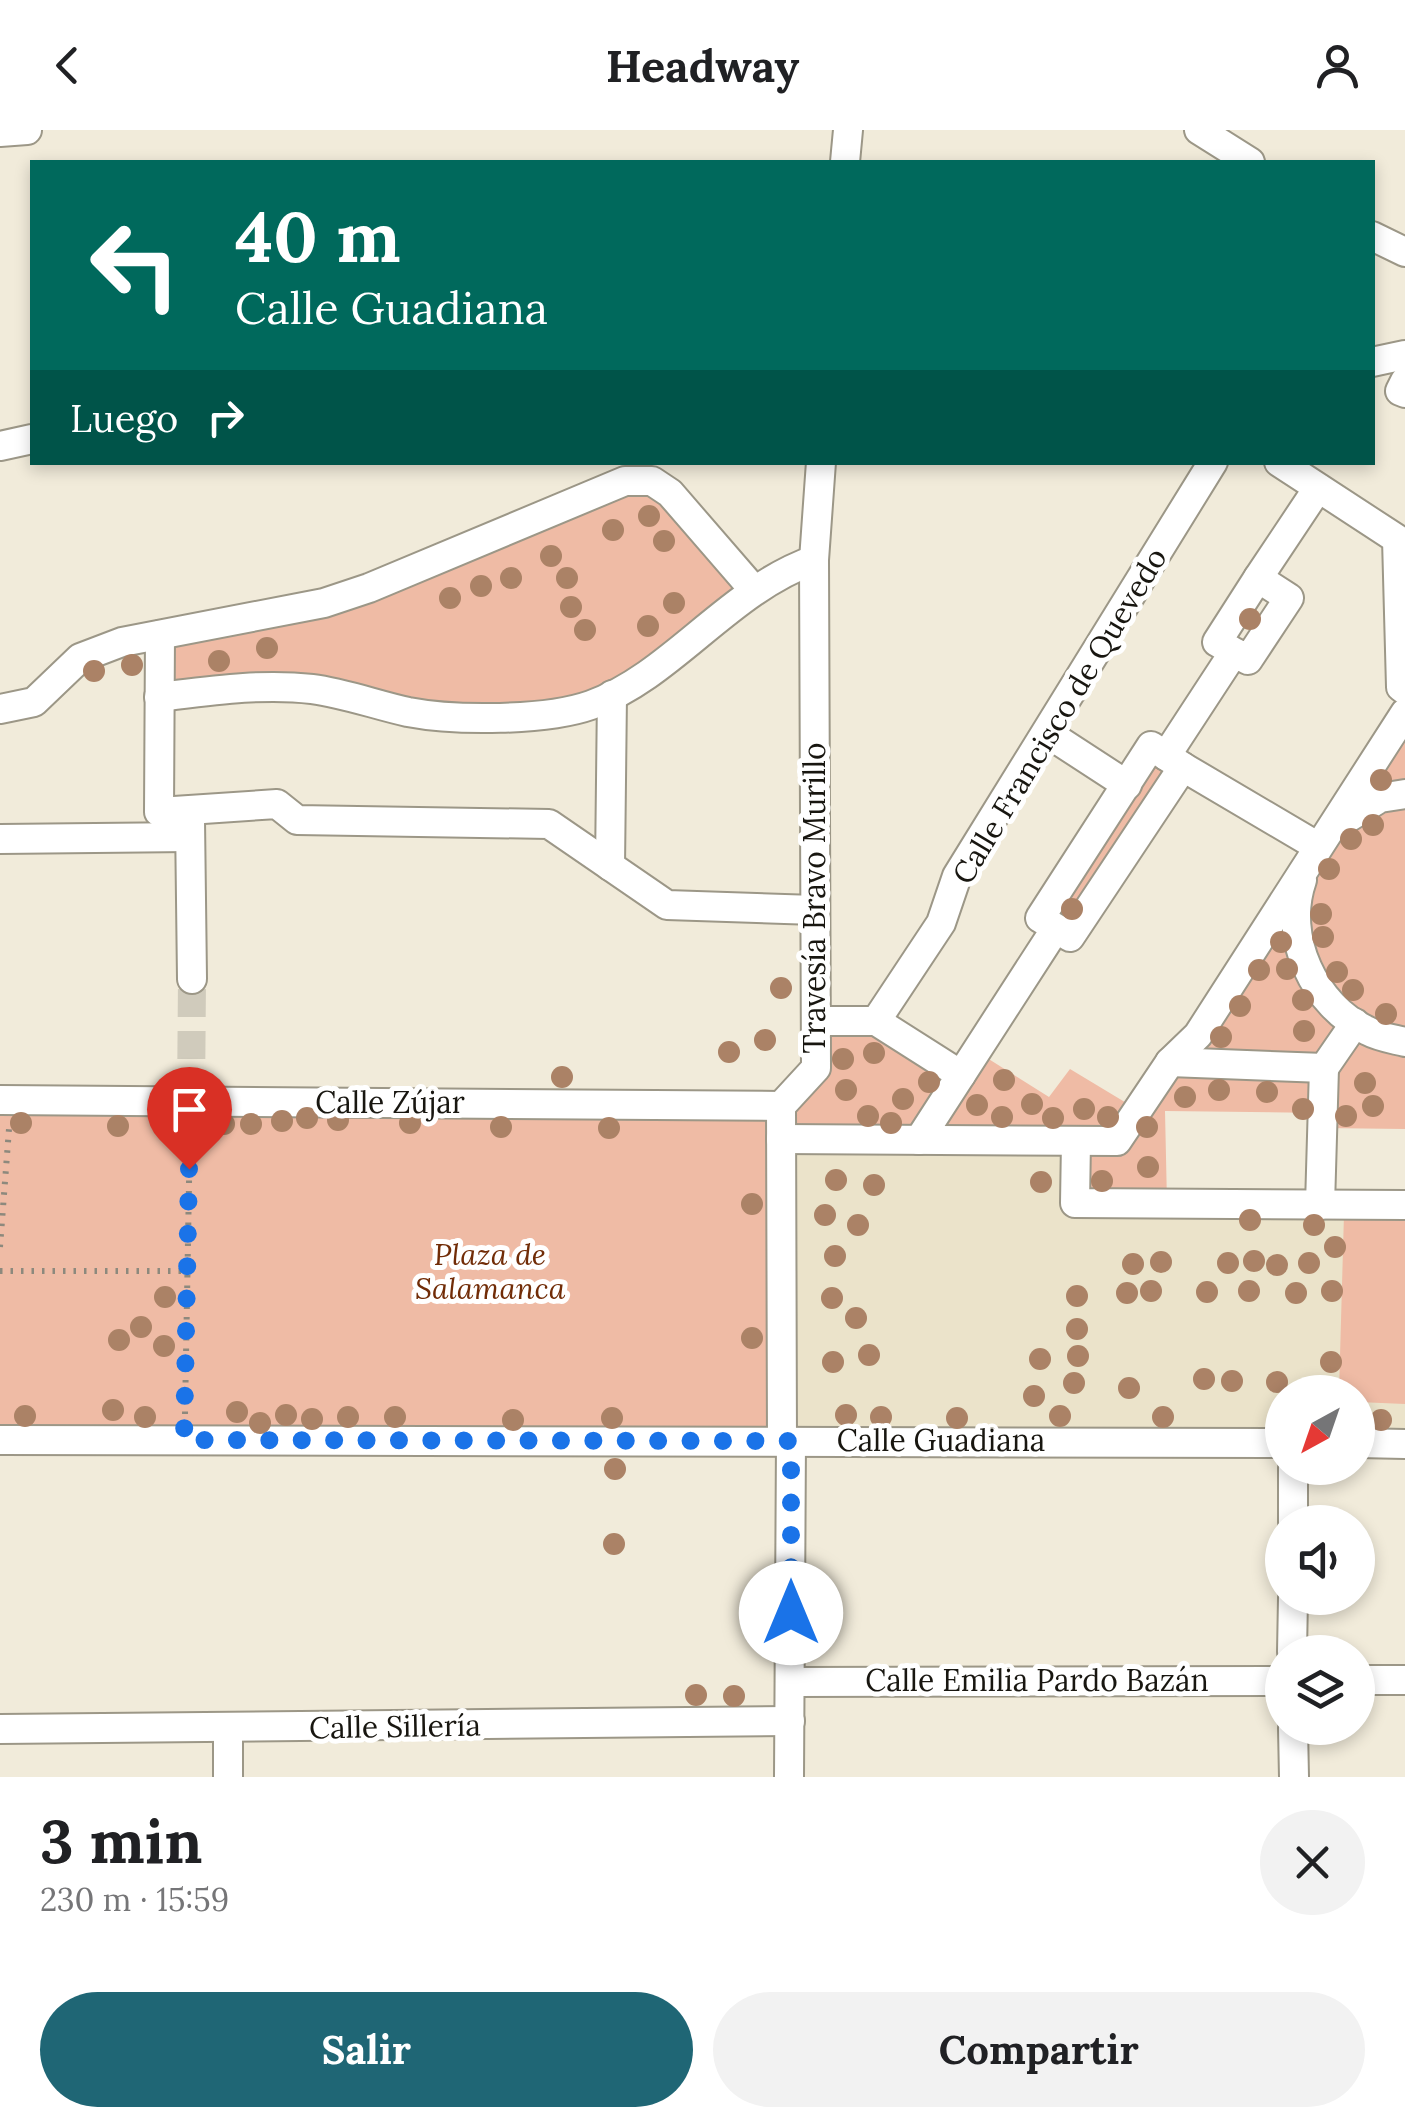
<!DOCTYPE html>
<html lang="es">
<head>
<meta charset="utf-8">
<style>
	:root { --surface:#fff; --page:#f2f2f2; --text:#202124; --muted:#757577; --accent:#1f6675 }
	body { margin:0; font-family:Lora,serif; background:var(--page); color:var(--text); height:100vh; display:flex; flex-direction:column; font-size:38px; white-space:nowrap }
	* { box-sizing:border-box; margin:0 }
	p { font-size:32px; color:var(--muted) }
	.icon { flex:none; width:55px; height:55px; fill:none; stroke:currentColor; stroke-width:2; stroke-linecap:round; stroke-linejoin:round }
	.map { position:relative; height:1647px; overflow:hidden }
	.sheet { display:flex; flex-direction:column; background:var(--surface); flex:1 }
	.sheet>* { flex:none }
	.banner { position:absolute; left:30px; top:30px; width:1345px; height:305px; border-radius:0px; box-shadow:0 5px 15px #0003; background:#00695c; color:#fff; overflow:hidden }
	.needle { width:65px; rotate:220deg }
	.controls { position:absolute; left:1265px; top:1245px; display:grid; gap:20px }
	.controls a { display:grid; place-items:center; width:110px; height:110px; border-radius:50%; background:var(--surface); box-shadow:0 5px 15px #0003; font-size:50px }
	.pin { position:absolute; display:grid; place-items:center; width:85px; height:85px; color:#fff; margin:-102px -42px; border-radius:50% 50% 50% 0; rotate:-45deg; box-shadow:0 0 10px #0007 }
	.pin .icon { rotate:45deg }
	.me { position:absolute; width:110px; margin:-55px; rotate:0deg; stroke-linejoin:round; filter:drop-shadow(0 0 8px #0008) }
	.turn { display:flex; align-items:center; gap:35px; height:210px; padding:0 40px; font-size:45px }
	.turn .icon { width:130px; height:130px; stroke-width:2.5 }
	.turn b { display:block; font-size:70px; line-height:85px }
	.then { display:flex; align-items:center; height:95px; padding:0 40px; background:#0003; gap:20px; font-size:38px }
	.round { display:grid; place-items:center; flex:none; width:105px; height:105px; border-radius:52px; background:var(--page) }
	.headline { display:flex; align-items:center; justify-content:space-between; height:170px; padding:0 40px }
	h1 { font-size:60px; font-weight:700; line-height:75px }
	.button { display:flex; gap:20px; margin-top:auto; padding:20px 40px }
	.button a { flex:1; height:115px; border-radius:60px; background:var(--accent); color:#fff; font-size:40px; font-weight:700; line-height:115px; text-align:center }
	.button a+a { background:var(--page); color:var(--text) }
	header { display:flex; justify-content:space-between; align-items:center; height:130px; padding:0 40px; background:var(--surface); font-size:45px; font-weight:700 }
	.map>svg:first-child { display:block }
	.built { fill:#ebe3ca }
	.green { fill:#efbba5 }
	.lines { fill:none; stroke-linecap:round; stroke-linejoin:round }
	.street-tunnel { stroke:#d0cbbc; stroke-width:28; stroke-dasharray:28 14; stroke-linecap:butt }
	.street-casing { stroke:#9c9787; stroke-width:32 }
	.path { stroke:#8d897d; stroke-width:6; stroke-dasharray:2.5 8; stroke-linecap:butt }
	.street { stroke:#fff; stroke-width:28 }
	.tree { fill:#ab8266 }
	.route { stroke:#1a73e8; stroke-width:18; stroke-dasharray:0 32.4 }
	.labels { text-anchor:middle; stroke-width:10; stroke-linejoin:round; paint-order:stroke }
	.street-label { font-size:30px; fill:#181610; stroke:#fff }
	.park-label { font-size:30px; font-style:italic; fill:#712c07; stroke:#fff }
</style>
</head>
<body>
<header><svg class="icon" aria-label="back" viewBox="0 0 24 24"><path d="M15 5l-7 7 7 7"/></svg>Headway<svg class="icon" aria-label="person" viewBox="0 0 24 24"><circle cx="12" cy="8" r="4"/><path d="M4 21q1-7 8-7t8 7"/></svg></header>
<div class="map">
<svg width="1405" height="1647" viewBox="0 0 1405 1647">
	<rect width="100%" height="100%" fill="#f1ebda"/>
	<polygon class="built" points="781,1009 1076,1011 1075,1072 1405,1075 1405,1314 1358,1313 1358,1262 1282,1262 1282,1313 782,1311"/>
	<g class="green">
		<polygon points="652,351 754,460 627,558 507,587 311,559 159,567 160,505 324,473"/>
		<polygon points="1405,583 1405,999 1322,998 1322,983 1165,981 1167,1073 1075,1073 1076,1012 781,1009 782,1311 0,1310 0,970 780,976 816,938 816,891 876,891 961,945 976,921 1049,967 1070,939 1138,980"/>
		<polygon points="1151,616 1183,637 1070,807 1040,788"/>
		<polygon points="1344,1084 1405,1086 1405,1274 1358,1272 1358,1262 1339,1262"/>
	</g>
	<g class="lines">
		<polyline class="street-tunnel" points="191,971 192,849"/>
		<g class="street-casing">
			<g id="street">
				<polyline points="1199,0 1250,32"/>
				<polyline points="0,2 27,0"/>
				<polyline points="845,32 848,0"/>
				<polyline points="1372,106 1405,122"/>
				<polyline points="1372,232 1405,225"/>
				<polyline points="1405,251 1400,261 1405,263"/>
				<polyline points="0,316 32,309"/>
				<polyline points="1279,332 1397,409 1401,557 1405,560"/>
				<polyline points="1258,448 1318,358"/>
				<polyline points="160,505 159,682 277,674 297,690 549,694 667,775 815,780"/>
				<path d="M159,567C209,561 261,553 312,559C344,563 376,575 408,582C455,591 546,591 591,575C673,545 727,461 814,430"/>
				<polyline points="0,579 34,572 80,528 122,512 324,473 369,458 625,351 652,351 670,363 754,460"/>
				<polyline points="1047,603 1127,655"/>
				<polyline points="1166,626 1234,522 1248,530 1289,468 1258,448 1217,512 1234,522"/>
				<polyline points="1183,637 1317,716"/>
				<polyline points="190,690 192,849"/>
				<polyline points="1338,694 1380,668 1405,664"/>
				<polyline points="0,709 190,707"/>
				<polyline points="610,736 612,565"/>
				<path d="M1302,750C1282,807 1314,876 1368,901C1379,907 1393,909 1405,912"/>
				<polyline points="816,891 876,891 961,945"/>
				<polyline points="876,891 941,793 957,746 1213,332"/>
				<polyline points="1170,932 1324,938 1355,893"/>
				<polyline points="0,970 781,976"/>
				<polyline points="781,1009 1117,1011 1170,932 1198,905 1405,583"/>
				<polyline points="919,1010 1056,798 1070,807 1183,637 1151,616 1040,788 1056,798"/>
				<polyline points="1076,1011 1075,1073 1405,1075"/>
				<polyline points="1320,1075 1324,938"/>
				<polyline points="0,1310 1282,1313"/>
				<polyline points="782,1311 781,976 816,938 814,430 821,332"/>
				<polyline points="1358,1313 1405,1314"/>
				<polyline points="1293,1392 1293,1338"/>
				<polyline points="1292,1522 1293,1468"/>
				<polyline points="1358,1550 1405,1550"/>
				<polyline points="791,1552 1282,1551"/>
				<polyline points="1293,1598 1294,1647"/>
				<polyline points="0,1599 790,1591"/>
				<polyline points="228,1647 228,1599"/>
				<polyline points="789,1647 791,1311"/>
			</g>
		</g>
		<g class="path">
			<polyline points="0,1117 9,999"/>
			<polyline points="0,1141 187,1141"/>
			<polyline points="185,1284 190,996"/>
		</g>
		<use href="#street" class="street"/>
	</g>
	<g class="tree">
		<circle cx="649" cy="386" r="11"/>
		<circle cx="613" cy="400" r="11"/>
		<circle cx="664" cy="411" r="11"/>
		<circle cx="551" cy="426" r="11"/>
		<circle cx="511" cy="448" r="11"/>
		<circle cx="567" cy="448" r="11"/>
		<circle cx="481" cy="456" r="11"/>
		<circle cx="450" cy="468" r="11"/>
		<circle cx="674" cy="473" r="11"/>
		<circle cx="571" cy="477" r="11"/>
		<circle cx="1250" cy="489" r="11"/>
		<circle cx="648" cy="496" r="11"/>
		<circle cx="585" cy="500" r="11"/>
		<circle cx="267" cy="518" r="11"/>
		<circle cx="219" cy="531" r="11"/>
		<circle cx="132" cy="535" r="11"/>
		<circle cx="94" cy="541" r="11"/>
		<circle cx="1381" cy="650" r="11"/>
		<circle cx="1373" cy="695" r="11"/>
		<circle cx="1351" cy="709" r="11"/>
		<circle cx="1329" cy="739" r="11"/>
		<circle cx="1072" cy="779" r="11"/>
		<circle cx="1321" cy="784" r="11"/>
		<circle cx="1323" cy="807" r="11"/>
		<circle cx="1281" cy="812" r="11"/>
		<circle cx="1287" cy="839" r="11"/>
		<circle cx="1259" cy="840" r="11"/>
		<circle cx="1337" cy="842" r="11"/>
		<circle cx="781" cy="858" r="11"/>
		<circle cx="1353" cy="860" r="11"/>
		<circle cx="1303" cy="870" r="11"/>
		<circle cx="1240" cy="876" r="11"/>
		<circle cx="1386" cy="884" r="11"/>
		<circle cx="1304" cy="901" r="11"/>
		<circle cx="1221" cy="907" r="11"/>
		<circle cx="765" cy="910" r="11"/>
		<circle cx="729" cy="922" r="11"/>
		<circle cx="874" cy="923" r="11"/>
		<circle cx="843" cy="929" r="11"/>
		<circle cx="562" cy="947" r="11"/>
		<circle cx="1004" cy="950" r="11"/>
		<circle cx="929" cy="952" r="11"/>
		<circle cx="1365" cy="953" r="11"/>
		<circle cx="846" cy="960" r="11"/>
		<circle cx="1219" cy="960" r="11"/>
		<circle cx="1267" cy="962" r="11"/>
		<circle cx="1185" cy="967" r="11"/>
		<circle cx="903" cy="969" r="11"/>
		<circle cx="1032" cy="974" r="11"/>
		<circle cx="977" cy="975" r="11"/>
		<circle cx="1373" cy="976" r="11"/>
		<circle cx="1084" cy="979" r="11"/>
		<circle cx="1303" cy="979" r="11"/>
		<circle cx="868" cy="986" r="11"/>
		<circle cx="1346" cy="986" r="11"/>
		<circle cx="1002" cy="987" r="11"/>
		<circle cx="1108" cy="987" r="11"/>
		<circle cx="307" cy="988" r="11"/>
		<circle cx="1053" cy="988" r="11"/>
		<circle cx="338" cy="990" r="11"/>
		<circle cx="282" cy="991" r="11"/>
		<circle cx="21" cy="993" r="11"/>
		<circle cx="410" cy="993" r="11"/>
		<circle cx="891" cy="993" r="11"/>
		<circle cx="224" cy="994" r="11"/>
		<circle cx="251" cy="994" r="11"/>
		<circle cx="118" cy="996" r="11"/>
		<circle cx="501" cy="997" r="11"/>
		<circle cx="1147" cy="997" r="11"/>
		<circle cx="609" cy="998" r="11"/>
		<circle cx="1148" cy="1037" r="11"/>
		<circle cx="836" cy="1050" r="11"/>
		<circle cx="1102" cy="1051" r="11"/>
		<circle cx="1041" cy="1052" r="11"/>
		<circle cx="874" cy="1055" r="11"/>
		<circle cx="752" cy="1074" r="11"/>
		<circle cx="825" cy="1085" r="11"/>
		<circle cx="1250" cy="1090" r="11"/>
		<circle cx="858" cy="1095" r="11"/>
		<circle cx="1314" cy="1095" r="11"/>
		<circle cx="1335" cy="1117" r="11"/>
		<circle cx="835" cy="1126" r="11"/>
		<circle cx="1254" cy="1131" r="11"/>
		<circle cx="1161" cy="1132" r="11"/>
		<circle cx="1228" cy="1133" r="11"/>
		<circle cx="1309" cy="1133" r="11"/>
		<circle cx="1133" cy="1134" r="11"/>
		<circle cx="1277" cy="1135" r="11"/>
		<circle cx="1151" cy="1161" r="11"/>
		<circle cx="1249" cy="1161" r="11"/>
		<circle cx="1332" cy="1161" r="11"/>
		<circle cx="1207" cy="1162" r="11"/>
		<circle cx="1127" cy="1163" r="11"/>
		<circle cx="1296" cy="1163" r="11"/>
		<circle cx="1077" cy="1166" r="11"/>
		<circle cx="165" cy="1167" r="11"/>
		<circle cx="832" cy="1168" r="11"/>
		<circle cx="856" cy="1188" r="11"/>
		<circle cx="141" cy="1197" r="11"/>
		<circle cx="1077" cy="1199" r="11"/>
		<circle cx="752" cy="1208" r="11"/>
		<circle cx="119" cy="1210" r="11"/>
		<circle cx="164" cy="1216" r="11"/>
		<circle cx="869" cy="1225" r="11"/>
		<circle cx="1078" cy="1226" r="11"/>
		<circle cx="1040" cy="1229" r="11"/>
		<circle cx="833" cy="1232" r="11"/>
		<circle cx="1331" cy="1232" r="11"/>
		<circle cx="1204" cy="1249" r="11"/>
		<circle cx="1232" cy="1251" r="11"/>
		<circle cx="1277" cy="1252" r="11"/>
		<circle cx="1074" cy="1253" r="11"/>
		<circle cx="1129" cy="1258" r="11"/>
		<circle cx="1034" cy="1266" r="11"/>
		<circle cx="113" cy="1280" r="11"/>
		<circle cx="237" cy="1282" r="11"/>
		<circle cx="286" cy="1285" r="11"/>
		<circle cx="846" cy="1285" r="11"/>
		<circle cx="25" cy="1286" r="11"/>
		<circle cx="1060" cy="1286" r="11"/>
		<circle cx="145" cy="1287" r="11"/>
		<circle cx="348" cy="1287" r="11"/>
		<circle cx="395" cy="1287" r="11"/>
		<circle cx="881" cy="1287" r="11"/>
		<circle cx="1163" cy="1287" r="11"/>
		<circle cx="612" cy="1288" r="11"/>
		<circle cx="957" cy="1288" r="11"/>
		<circle cx="312" cy="1289" r="11"/>
		<circle cx="513" cy="1290" r="11"/>
		<circle cx="1381" cy="1290" r="11"/>
		<circle cx="260" cy="1293" r="11"/>
		<circle cx="615" cy="1339" r="11"/>
		<circle cx="614" cy="1414" r="11"/>
		<circle cx="696" cy="1565" r="11"/>
		<circle cx="734" cy="1566" r="11"/>
	</g>
	<g class="lines">
		<polyline class="route" points="189,1039 184,1310 791,1311 791,1483"/>
	</g>
	<g class="labels">
		<g class="street-label">
			<text transform="translate(1060 586) rotate(-59)" y="10">Calle Francisco de Quevedo</text>
			<text transform="translate(815 768) rotate(-90)" y="10">Travesía Bravo Murillo</text>
			<text x="390" y="983">Calle Zújar</text>
			<text x="941" y="1321">Calle Guadiana</text>
			<text x="1037" y="1561">Calle Emilia Pardo Bazán</text>
			<text transform="translate(395 1597) rotate(-1)" y="10">Calle Sillería</text>
		</g>
		<g class="park-label">
			<text x="490" y="1135">Plaza de<tspan x="490" dy="34">Salamanca</tspan></text>
		</g>
	</g>
</svg>
<div class="controls">
<a><svg class="needle" viewBox="-14 -14 28 28"><path d="M0-13l5 13h-10z" fill="#e53935"/><path d="M0 13l5-13h-10z" fill="#757577"/></svg></a>
<a><svg class="icon" aria-label="sound" viewBox="0 0 24 24"><path d="M4 9h4l5-4v14l-5-4H4zM17 9q2 3 0 6"/></svg></a>
<a><svg class="icon" aria-label="layers" viewBox="0 0 24 24"><path d="M12 4l9 5-9 5-9-5zM3 14l9 5 9-5"/></svg></a>
</div>
<div class="pin" style="left:189px;top:1039px;background:#d93025"><svg class="icon" aria-label="arrive" viewBox="0 0 24 24"><path d="M6 21V4h12l-3 4 3 4H6"/></svg></div>
<svg class="me" style="left:791px;top:1483px" viewBox="-20 -20 40 40"><circle r="19" fill="#fff"/><path d="M0-13L10 11 0 6-10 11z" fill="#1a73e8"/></svg>
<div class="banner">
<div class="turn"><svg class="icon" aria-label="left" viewBox="0 0 24 24"><path d="M17 20v-9H6M10 6l-5 5 5 5"/></svg><div><b>40 m</b>Calle Guadiana</div></div>
<div class="then">Luego<svg class="icon" aria-label="right" viewBox="0 0 24 24"><path d="M7 20v-9h11M14 6l5 5-5 5"/></svg></div>
</div>
</div>
<section class="sheet">
<div class="headline"><div><h1>3 min</h1><p>230 m · 15:59</p></div><a class="round"><svg class="icon" aria-label="close" viewBox="0 0 24 24"><path d="M6 6l12 12M18 6L6 18"/></svg></a></div>
<div class="button"><a>Salir</a><a>Compartir</a></div>
</section>
</body>
</html>
